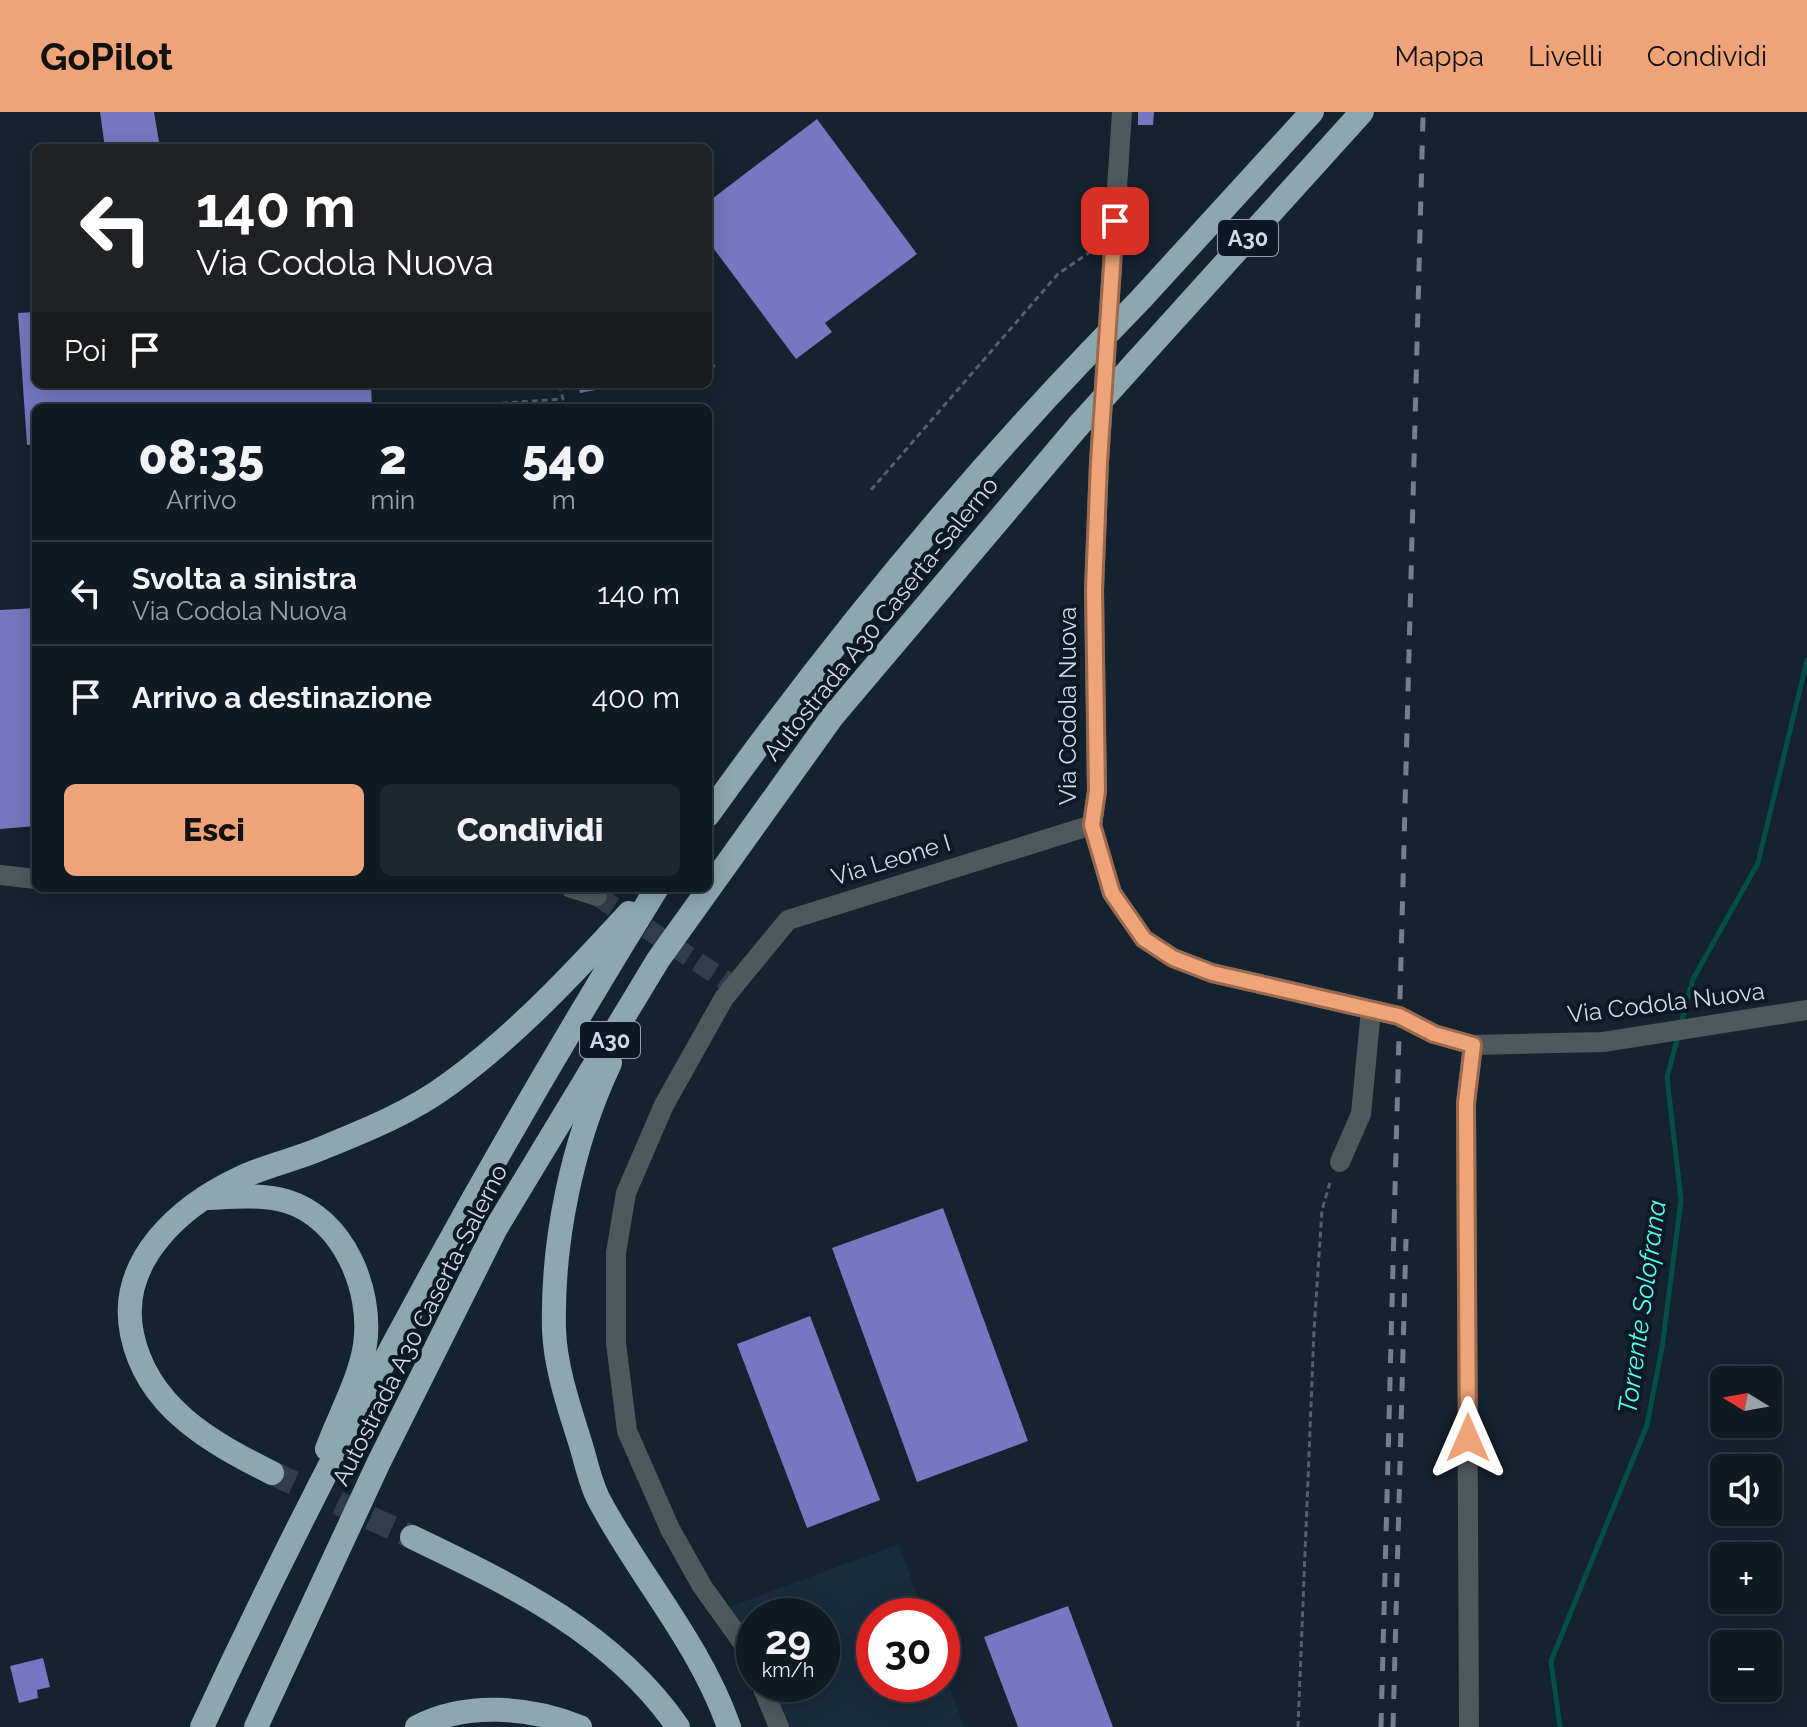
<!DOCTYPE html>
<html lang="it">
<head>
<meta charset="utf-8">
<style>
	:root { --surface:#101a23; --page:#1e2730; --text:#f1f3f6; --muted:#9ca1a6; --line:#303841; --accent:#efa378 }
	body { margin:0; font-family:Raleway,sans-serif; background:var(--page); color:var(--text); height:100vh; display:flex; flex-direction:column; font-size:30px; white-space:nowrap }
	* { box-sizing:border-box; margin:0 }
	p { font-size:26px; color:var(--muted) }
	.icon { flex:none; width:44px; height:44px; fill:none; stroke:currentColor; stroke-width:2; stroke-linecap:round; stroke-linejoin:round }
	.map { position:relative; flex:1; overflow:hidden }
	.sheet { position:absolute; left:32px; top:292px; width:680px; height:488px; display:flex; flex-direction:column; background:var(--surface); border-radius:12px; box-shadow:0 4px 20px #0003,0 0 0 2px var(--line) }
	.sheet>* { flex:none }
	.top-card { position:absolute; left:32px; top:32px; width:680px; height:244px; border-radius:12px; box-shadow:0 4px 20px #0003,0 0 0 2px var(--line); background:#202124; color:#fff; overflow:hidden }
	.needle { width:52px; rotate:281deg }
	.fabs { position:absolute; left:1710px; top:1254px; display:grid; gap:16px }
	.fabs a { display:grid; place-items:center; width:72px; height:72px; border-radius:12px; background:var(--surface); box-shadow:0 4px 20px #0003,0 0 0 2px var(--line); font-size:40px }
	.speed { position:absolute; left:736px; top:1486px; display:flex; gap:16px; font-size:40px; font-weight:700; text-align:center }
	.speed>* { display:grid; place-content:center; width:104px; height:104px; border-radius:50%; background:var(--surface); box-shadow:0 4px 20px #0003,0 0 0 2px var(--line); line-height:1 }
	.speed small { font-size:20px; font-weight:400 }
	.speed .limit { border:12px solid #d22; background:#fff; color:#111 }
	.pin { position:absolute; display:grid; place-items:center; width:68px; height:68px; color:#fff; margin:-34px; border-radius:16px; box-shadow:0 4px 12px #0006 }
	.me { position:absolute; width:88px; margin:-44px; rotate:0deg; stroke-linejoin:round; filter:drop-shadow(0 0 6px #0008) }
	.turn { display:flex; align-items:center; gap:28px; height:168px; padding:0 32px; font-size:36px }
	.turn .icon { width:104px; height:104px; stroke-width:2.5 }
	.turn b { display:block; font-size:56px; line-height:68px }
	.then { display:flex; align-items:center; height:76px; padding:0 32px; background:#0003; gap:16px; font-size:30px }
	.eta { display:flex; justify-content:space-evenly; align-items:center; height:136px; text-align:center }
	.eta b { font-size:48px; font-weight:800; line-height:56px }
	.button { display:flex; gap:16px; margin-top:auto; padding:16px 32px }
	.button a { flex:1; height:92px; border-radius:12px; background:var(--accent); color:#111; font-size:32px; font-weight:800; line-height:92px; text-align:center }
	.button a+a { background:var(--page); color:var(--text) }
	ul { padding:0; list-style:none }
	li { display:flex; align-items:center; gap:24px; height:104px; padding:0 32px; border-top:2px solid var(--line) }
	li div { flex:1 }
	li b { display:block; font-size:30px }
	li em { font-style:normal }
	header { display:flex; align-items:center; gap:48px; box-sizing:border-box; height:112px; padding:0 40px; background:var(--accent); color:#111 }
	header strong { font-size:38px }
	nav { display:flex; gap:44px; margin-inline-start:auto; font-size:28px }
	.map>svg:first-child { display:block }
	.built { fill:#192c3e }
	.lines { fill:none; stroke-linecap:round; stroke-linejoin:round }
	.stream { stroke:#034e47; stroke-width:5 }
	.building { fill:#7577c0 }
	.minor-tunnel { stroke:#313e4a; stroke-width:20; stroke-dasharray:20 10; stroke-linecap:butt }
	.highway-tunnel { stroke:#313e4a; stroke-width:24; stroke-dasharray:24 12; stroke-linecap:butt }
	.path { stroke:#55606c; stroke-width:3; stroke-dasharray:6 4; stroke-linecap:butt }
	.minor { stroke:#4f595c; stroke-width:20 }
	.highway { stroke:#8da7af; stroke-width:24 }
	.rail { stroke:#747f8a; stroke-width:5; stroke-dasharray:14 14; stroke-linecap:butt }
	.highway-bridge { stroke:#8da7af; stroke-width:24 }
	.route-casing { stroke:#9b6a4e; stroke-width:20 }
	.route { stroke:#efa378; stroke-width:14 }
	.labels { text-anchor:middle; stroke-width:8; stroke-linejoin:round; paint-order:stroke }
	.shield { fill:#0c1925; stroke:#96a0aa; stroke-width:2 }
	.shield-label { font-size:22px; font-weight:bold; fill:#d1dae3 }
	.street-label { font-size:24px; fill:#d1dae3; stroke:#0c1925 }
	.water-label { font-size:26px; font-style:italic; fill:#54ffeb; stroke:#0c1925 }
</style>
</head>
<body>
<header>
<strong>GoPilot</strong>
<nav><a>Mappa</a><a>Livelli</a><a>Condividi</a></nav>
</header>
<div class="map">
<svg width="1807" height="1615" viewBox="0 0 1807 1615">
	<rect width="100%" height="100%" fill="#15222f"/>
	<polygon class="built" points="899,1432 924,1504 874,1504 874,1572 942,1572 942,1554 964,1615 790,1615 773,1572 822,1572 822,1504 754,1504 754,1531 729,1495"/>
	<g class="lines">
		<g class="stream">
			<polyline points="1681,911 1693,867 1758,751 1807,548"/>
			<polyline points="1560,1615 1551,1549 1647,1313 1662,1236 1681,1088 1667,965 1678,924"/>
		</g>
	</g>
	<g class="building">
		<polygon points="100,0 154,0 160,36 105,36"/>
		<polygon points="1138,0 1154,0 1153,13 1138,13"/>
		<polygon points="817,7 917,142 825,211 832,220 796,247 708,129 708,90"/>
		<polygon points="36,200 36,272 371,272 372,296 36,296 36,332 27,333 18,201"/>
		<polygon points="708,229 715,255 708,257"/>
		<polygon points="578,272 621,272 621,273 580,281"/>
		<polygon points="36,496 36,714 0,717 0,498"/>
		<polygon points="943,1096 1028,1329 917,1370 832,1136"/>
		<polygon points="810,1204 880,1388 807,1416 737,1232"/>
		<polygon points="1068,1494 1113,1615 1018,1615 984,1525"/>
		<polygon points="43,1546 50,1575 37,1578 38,1586 19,1591 10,1554"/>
	</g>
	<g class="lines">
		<polyline class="minor-tunnel" points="597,784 734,874"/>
		<polyline class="highway-tunnel" points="272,1361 412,1425"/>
		<g class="path">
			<polyline points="432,296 563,287 559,272"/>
			<polyline points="871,378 1058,162 1093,138"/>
			<polyline points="1298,1615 1314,1219 1322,1098 1331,1067"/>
		</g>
		<g class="minor">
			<polyline points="1122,0 1099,350 1094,478 1097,679 1092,713 1112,781 1144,827 1173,846 1212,861 1399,904 1434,922 1473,933 1603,930 1807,898"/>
			<polyline points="0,763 36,767"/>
			<polyline points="571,776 597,784"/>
			<polyline points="1340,1050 1361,1002 1371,898"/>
			<polyline points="754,1555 745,1534 702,1474 670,1417 627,1319 616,1231 616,1141 626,1081 664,993 724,886 788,808 1092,713"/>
			<polyline points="761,1572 779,1615"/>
			<polyline points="1469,1615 1466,991 1473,933"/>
		</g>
		<g class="highway">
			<polyline points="1142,186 1312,0"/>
			<polyline points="1135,251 1362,0"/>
			<path d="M708,703C825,540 952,384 1090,240"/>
			<path d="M610,951C572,1031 552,1129 554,1217C555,1254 569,1295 580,1330C586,1349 590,1371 599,1388C640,1465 700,1532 729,1615"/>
			<path d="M207,1086C232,1085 261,1082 286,1089C344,1106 373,1179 365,1233C360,1267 339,1304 327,1337"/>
			<path d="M272,1361C210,1330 147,1295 132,1222C117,1149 180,1094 240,1066C265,1054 294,1048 320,1037C364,1019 410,1001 449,972C515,924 574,861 629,801"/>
			<path d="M412,1425C512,1473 613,1521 678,1615"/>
			<path d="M202,1615C336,1326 490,1046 657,776"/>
			<polyline points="256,1615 379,1350 496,1116 658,848 832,605 1079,313"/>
			<path d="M417,1615C466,1589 531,1595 580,1615"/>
		</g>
		<g class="rail">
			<polyline points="1381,1615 1423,4"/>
			<polyline points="1393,1615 1406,1127"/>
		</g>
		<g class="highway-bridge">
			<polyline points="1090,240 1142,186"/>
			<polyline points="1079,313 1135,251"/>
		</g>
	</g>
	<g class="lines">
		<g class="route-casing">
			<polyline id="route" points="1115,109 1099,350 1094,478 1097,679 1092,713 1112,781 1144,827 1173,846 1212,861 1399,904 1434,922 1473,933 1466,991 1468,1326"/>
		</g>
		<use href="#route" class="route"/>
	</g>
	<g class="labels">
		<g class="shield">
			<rect x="1218" y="108" width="60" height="36" rx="6"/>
			<rect x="580" y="910" width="60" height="36" rx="6"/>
		</g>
		<g class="shield-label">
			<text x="1248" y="134">A30</text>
			<text x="610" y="936">A30</text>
		</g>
		<g class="street-label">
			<text transform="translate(881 507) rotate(-51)" y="8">Autostrada A30 Caserta-Salerno</text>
			<text transform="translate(1068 594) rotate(-90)" y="8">Via Codola Nuova</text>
			<text transform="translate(891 748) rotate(-17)" y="8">Via Leone I</text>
			<text transform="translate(1666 891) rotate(-7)" y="8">Via Codola Nuova</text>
			<text transform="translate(420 1213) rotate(-63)" y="8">Autostrada A30 Caserta-Salerno</text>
		</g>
		<g class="water-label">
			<text transform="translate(1642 1195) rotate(-82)" y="9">Torrente Solofrana</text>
		</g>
	</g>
</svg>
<div class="fabs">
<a><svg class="needle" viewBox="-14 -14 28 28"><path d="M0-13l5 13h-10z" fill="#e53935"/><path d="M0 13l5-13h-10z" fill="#9ca1a6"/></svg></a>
<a><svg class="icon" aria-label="sound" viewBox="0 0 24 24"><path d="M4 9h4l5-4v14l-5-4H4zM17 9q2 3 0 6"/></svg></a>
<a>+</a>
<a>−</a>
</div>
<div class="speed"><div>29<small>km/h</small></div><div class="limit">30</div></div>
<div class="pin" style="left:1115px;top:109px;background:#d93025"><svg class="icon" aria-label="arrive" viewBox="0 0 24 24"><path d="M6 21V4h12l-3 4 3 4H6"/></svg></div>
<svg class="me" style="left:1468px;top:1326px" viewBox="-20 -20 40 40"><path d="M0-17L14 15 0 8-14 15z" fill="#efa378" stroke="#fff" stroke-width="4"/></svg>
<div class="top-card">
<div class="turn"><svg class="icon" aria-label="left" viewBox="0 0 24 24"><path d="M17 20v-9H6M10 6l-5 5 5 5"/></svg><div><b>140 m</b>Via Codola Nuova</div></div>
<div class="then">Poi<svg class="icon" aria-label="arrive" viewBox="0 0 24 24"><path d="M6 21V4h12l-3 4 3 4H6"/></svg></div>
</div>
<section class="sheet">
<div class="eta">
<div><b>08:35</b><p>Arrivo</p></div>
<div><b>2</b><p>min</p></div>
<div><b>540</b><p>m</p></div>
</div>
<ul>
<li><svg class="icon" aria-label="left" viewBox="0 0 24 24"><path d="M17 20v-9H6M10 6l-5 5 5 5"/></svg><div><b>Svolta a sinistra</b><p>Via Codola Nuova</p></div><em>140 m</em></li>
<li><svg class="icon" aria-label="arrive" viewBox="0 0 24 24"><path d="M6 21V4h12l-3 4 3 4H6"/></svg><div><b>Arrivo a destinazione</b></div><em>400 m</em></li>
</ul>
<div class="button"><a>Esci</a><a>Condividi</a></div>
</section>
</div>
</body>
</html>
